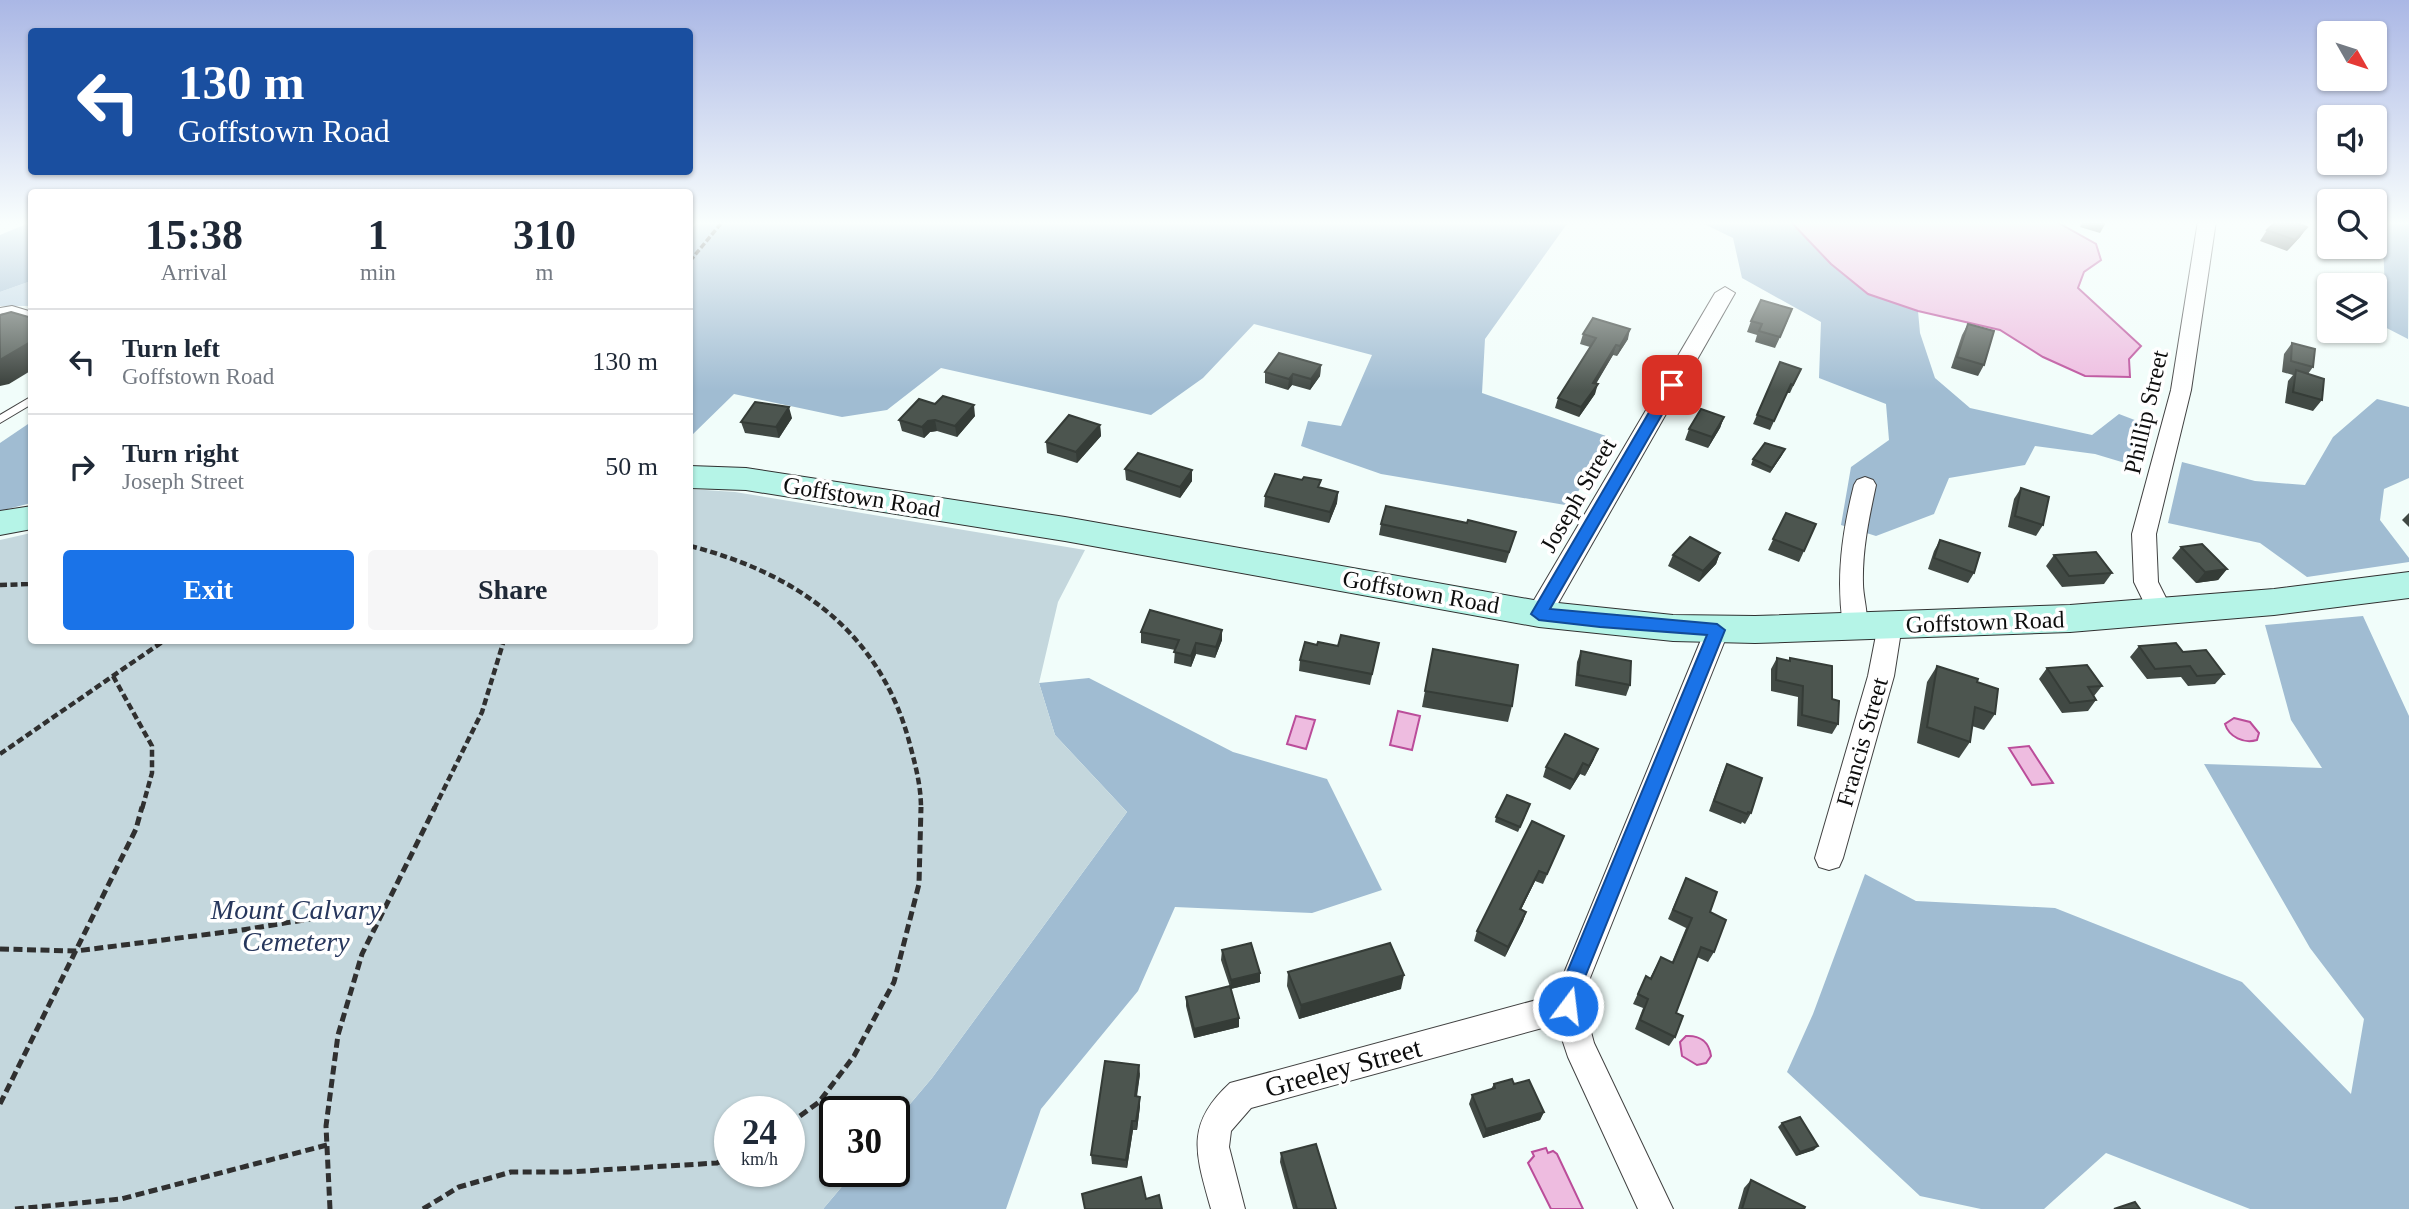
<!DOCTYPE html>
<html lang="en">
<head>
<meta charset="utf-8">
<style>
	:root { --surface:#fff; --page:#f6f6f7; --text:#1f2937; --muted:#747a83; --line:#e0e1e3; --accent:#1a73e8 }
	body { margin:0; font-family:"Times New Roman",serif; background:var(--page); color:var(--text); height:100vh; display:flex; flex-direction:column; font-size:26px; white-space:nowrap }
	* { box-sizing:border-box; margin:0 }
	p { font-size:23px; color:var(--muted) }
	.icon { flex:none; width:38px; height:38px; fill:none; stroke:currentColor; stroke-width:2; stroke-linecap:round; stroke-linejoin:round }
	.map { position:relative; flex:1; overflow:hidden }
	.details { position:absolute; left:28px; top:189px; width:665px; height:455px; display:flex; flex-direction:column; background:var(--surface); border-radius:7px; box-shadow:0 2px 5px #0004 }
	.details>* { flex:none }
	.hud { position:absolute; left:28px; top:28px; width:665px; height:147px; border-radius:7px; box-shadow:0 2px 5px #0004; background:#1a4fa0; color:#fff; overflow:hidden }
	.needle { width:46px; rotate:129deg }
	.buttons { position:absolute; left:2317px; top:21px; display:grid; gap:14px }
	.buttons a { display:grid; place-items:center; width:70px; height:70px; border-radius:7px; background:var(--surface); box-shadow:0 2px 5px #0004; font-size:35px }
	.speed { position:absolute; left:714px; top:1096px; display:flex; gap:14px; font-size:35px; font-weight:700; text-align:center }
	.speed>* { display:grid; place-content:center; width:91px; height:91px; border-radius:50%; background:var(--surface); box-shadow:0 2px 5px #0004; line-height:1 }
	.speed small { font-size:18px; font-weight:400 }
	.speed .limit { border:4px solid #111; border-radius:10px; background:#fff; color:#111 }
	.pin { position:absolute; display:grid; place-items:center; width:60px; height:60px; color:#fff; margin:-30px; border-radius:14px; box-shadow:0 4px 10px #0006 }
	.me { position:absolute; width:77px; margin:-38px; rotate:15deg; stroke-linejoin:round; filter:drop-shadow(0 0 5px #0008) }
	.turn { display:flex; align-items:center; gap:24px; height:147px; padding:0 35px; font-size:32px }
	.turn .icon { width:91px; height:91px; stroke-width:2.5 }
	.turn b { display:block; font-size:49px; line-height:60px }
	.eta { display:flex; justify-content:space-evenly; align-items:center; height:119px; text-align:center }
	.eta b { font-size:42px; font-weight:800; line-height:49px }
	.button { display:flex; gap:14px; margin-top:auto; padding:14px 35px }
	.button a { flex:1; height:80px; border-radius:7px; background:var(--accent); color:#fff; font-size:28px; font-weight:800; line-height:80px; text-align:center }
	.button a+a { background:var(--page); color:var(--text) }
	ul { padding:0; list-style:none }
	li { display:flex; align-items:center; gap:21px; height:105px; padding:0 35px; border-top:2px solid var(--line) }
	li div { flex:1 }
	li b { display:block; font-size:26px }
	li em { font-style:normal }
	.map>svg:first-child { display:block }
	.green { fill:#bfd5e4 }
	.forest { fill:#a0bcd2 }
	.cemetery { fill:#c4d7dd; fill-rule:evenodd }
	.water { fill:#eebce0; stroke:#bb4d9a; stroke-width:2 }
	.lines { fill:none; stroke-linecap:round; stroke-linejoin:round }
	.lane-casing { stroke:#414141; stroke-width:2 }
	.street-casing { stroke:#414141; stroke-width:2 }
	.secondary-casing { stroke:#303030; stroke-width:2 }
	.path-far2 { stroke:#303030; stroke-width:3.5; stroke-dasharray:6 2.5; stroke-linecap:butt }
	.path-far1 { stroke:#303030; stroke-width:4.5; stroke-dasharray:7 3.5; stroke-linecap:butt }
	.path { stroke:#303030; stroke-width:5; stroke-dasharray:9 4.5; stroke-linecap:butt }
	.lane { fill:#fff; fill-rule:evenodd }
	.street { fill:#fff; fill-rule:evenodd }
	.secondary { fill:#b5f4e7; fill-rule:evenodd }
	.wall { fill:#414944 }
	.shaded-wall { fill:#353c37 }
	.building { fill:#4c554f; stroke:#353c37; stroke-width:2 }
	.route { fill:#1a73e8; stroke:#114b97; stroke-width:2 }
	.labels { text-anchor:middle; stroke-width:7; stroke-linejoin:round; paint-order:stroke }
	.street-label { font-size:24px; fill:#0e0e0e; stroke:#fff }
	.near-park-label { font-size:28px; font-style:italic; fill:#27375d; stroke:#fff }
	.near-street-label { font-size:28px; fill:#0e0e0e; stroke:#fff }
</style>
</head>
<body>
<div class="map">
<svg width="2409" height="1209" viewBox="0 0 2409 1209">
	<rect width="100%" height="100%" fill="#f1fdfa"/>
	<polygon class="green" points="31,281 31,306 0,306 0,292"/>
	<g class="forest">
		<polygon points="698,221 1569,221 1485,339 1482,393 1606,436 1571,506 1381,474 1301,446 1308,421 1341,426 1372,355 1254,324 1203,378 1151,415 941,368 887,410 842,417 734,394 690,437 690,232"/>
		<polygon points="1698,221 1790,221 1831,264 1868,293 1918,311 1920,333 1935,378 1970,408 2092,435 2119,414 2153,427 2145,462 2125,463 2095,454 2035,446 2025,465 1949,478 1934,514 1876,536 1841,525 1851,467 1889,440 1886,404 1819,378 1821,322 1742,278 1733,238"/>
		<polygon points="2382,221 2409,221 2408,339 2375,322 2375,295 2385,290"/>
		<polygon points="31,222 31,281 0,292 0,235"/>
		<polygon points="2377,399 2409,407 2409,478 2384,489 2380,520 2409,558 2409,562 2307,577 2260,543 2168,523 2182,462 2255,481 2305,485 2333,437"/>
		<polygon points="31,422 31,503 0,511 0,443"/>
		<polygon points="2363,616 2409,716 2409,1209 2250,1209 2106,1153 2044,1209 1981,1209 1920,1196 1787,1072 1813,1014 1865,874 1916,901 2055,908 2242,982 2351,1094 2364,1019 2310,948 2204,764 2322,768 2291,720 2265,625"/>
		<polygon points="1089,678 1233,752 1327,779 1382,890 1312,913 1175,907 1138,991 1041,1109 1006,1209 823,1209 855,1171 894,1171 894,1123 932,1078 1127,812 1055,735 1039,683"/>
	</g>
	<path class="cemetery" d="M690,489L735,492L1085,550L1058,602L1039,683L1055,735L1127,812L932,1078L894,1123V1111H835V1171H855L823,1209H0V540L31,533L32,640H690ZM789,1111V1171H730V1111Z"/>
	<g class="water">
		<polygon points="1790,221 2055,221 2096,244 2101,260 2084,272 2078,288 2141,346 2129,359 2130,377 2085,376 2043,357 2000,330 1918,311 1868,294 1831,264"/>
		<polygon points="1398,711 1420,716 1412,750 1390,745"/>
		<polygon points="1296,716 1315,720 1306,749 1287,744"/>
		<path d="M2234,718L2250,722L2259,733L2257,740C2244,744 2229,737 2225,724Z"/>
		<polygon points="2029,746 2053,783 2032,785 2009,748"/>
		<path d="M1686,1036C1700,1035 1709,1042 1711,1056L1706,1063L1697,1065L1682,1056L1680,1042Z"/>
		<polygon points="1546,1148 1548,1153 1553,1151 1557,1154 1583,1209 1551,1209 1528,1163 1534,1156 1532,1152"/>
	</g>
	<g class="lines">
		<g class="lane-casing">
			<g id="lane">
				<polygon points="12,306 32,312 32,318 12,312 0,314 0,308"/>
				<polygon points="32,396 32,404 0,423 0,415"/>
			</g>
		</g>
		<g class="street-casing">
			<g id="street">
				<polygon points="2198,221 2216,221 2191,390 2156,534 2158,582 2173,612 2170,619 2161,621 2152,619 2134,582 2132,534 2171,390"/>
				<polygon points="1725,287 1735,293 1548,621 1539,623 1530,621 1527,614 1530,607 1715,293"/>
				<path d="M1865,477L1873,480L1876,485C1869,518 1862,550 1863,584C1863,599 1871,620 1864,633L1855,635L1846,633L1843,626C1836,577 1842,533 1854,485L1857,480Z"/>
				<polygon points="1890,616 1899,618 1902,625 1894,676 1843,858 1839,867 1829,870 1819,867 1815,858 1868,676 1878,625 1881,618"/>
				<path d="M1717,621L1726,623L1729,630L1588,983L1584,1006L1594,1043L1673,1209H1638L1568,1057L1557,1024L1251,1108L1231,1131L1229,1147L1245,1209H1211C1196,1155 1184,1125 1230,1083L1555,995L1705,630L1708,623Z"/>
			</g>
		</g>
		<g class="secondary-casing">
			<g id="secondary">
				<polygon points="690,466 746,468 1065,517 1539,601 1673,615 1755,616 2070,605 2274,589 2409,572 2409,598 2274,615 2070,632 1755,643 1673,641 1539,627 1065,541 746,490 690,488"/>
				<polygon points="32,506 32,529 0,535 0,511"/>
			</g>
		</g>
		<polyline class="path-far2" points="690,261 723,221"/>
		<g class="path-far1">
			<path d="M690,546C796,573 879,631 909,741C915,764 921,784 921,809"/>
			<polyline points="0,585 32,584"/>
			<polyline points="113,676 152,746 152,773 142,809"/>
			<polyline points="0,754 165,640"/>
			<polyline points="434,809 482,712 504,640"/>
		</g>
		<g class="path">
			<polyline points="0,949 76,951 242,930 384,907"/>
			<polyline points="0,1104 136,829 142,807"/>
			<polyline points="789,1124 819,1102 854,1056 894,982 919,884 921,807"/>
			<polyline points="15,1209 121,1199 327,1145"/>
			<polyline points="330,1209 326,1126 338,1035 362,954 435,807"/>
			<polyline points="423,1209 459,1187 511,1172 568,1172 717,1163 730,1157"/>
		</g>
		<use href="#lane" class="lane"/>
		<use href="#street" class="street"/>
		<use href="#secondary" class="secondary"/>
	</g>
	<g class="wall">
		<polygon points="2083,221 2107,221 2100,233 2080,227"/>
		<polygon points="2307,227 2300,237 2287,251 2260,241 2267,230"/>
		<polygon points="1788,320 1775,348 1755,342 1757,335 1747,332 1751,321"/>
		<polygon points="1968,324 1984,365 1978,376 1951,368 1962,335"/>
		<polygon points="1583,334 1628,339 1617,356 1613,355 1596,384 1595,394 1579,417 1555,408 1558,398 1590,347 1580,344"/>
		<polygon points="2292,343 2313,367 2308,374 2322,400 2313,411 2285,403 2288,381 2293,375 2282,372 2284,354"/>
		<polygon points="1780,362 1801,369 1790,393 1787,393 1770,430 1753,424"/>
		<polygon points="1321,365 1320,376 1310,390 1292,385 1288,390 1265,383 1265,372"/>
		<polygon points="975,416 957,437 937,431 930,432 924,438 902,431 899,420"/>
		<polygon points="1724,417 1720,428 1708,448 1685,440 1689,429"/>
		<polygon points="792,418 779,438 745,433 741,422"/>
		<polygon points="1100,425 1101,436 1077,463 1047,453 1046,442"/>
		<polygon points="1782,455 1770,473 1751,465 1753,459"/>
		<polygon points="1125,469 1192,470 1192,481 1180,498 1126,480"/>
		<polygon points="1320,487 1338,492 1337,503 1329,523 1264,507 1265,496"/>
		<polygon points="2021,488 2043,525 2036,536 2008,527 2014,499"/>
		<polygon points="1786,513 1804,551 1799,562 1768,550"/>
		<polygon points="2409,513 2409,527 2402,520"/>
		<polygon points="1381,524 1516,532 1506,563 1379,535"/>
		<polygon points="1940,540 1974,573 1968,583 1928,569 1934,551"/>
		<polygon points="2181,547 2227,569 2218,580 2196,583 2172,558"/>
		<polygon points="1720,553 1716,564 1699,582 1668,566 1673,555"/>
		<polygon points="2054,555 2112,573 2104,584 2062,587 2046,566"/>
		<polygon points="1141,632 1222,640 1215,658 1196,654 1191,667 1174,663 1175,650 1141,643"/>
		<polygon points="1379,643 1370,685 1299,671 1300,660 1317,645 1338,646"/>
		<polygon points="2139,646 2183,652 2224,674 2215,684 2188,686 2181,677 2147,679 2130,657"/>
		<polygon points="1433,649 1512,706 1508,722 1422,707"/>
		<polygon points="1581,651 1630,685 1626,696 1575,686 1577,662"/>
		<polygon points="1777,658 1789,661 1790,658 1832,699 1838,724 1832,734 1797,726 1798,697 1771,691 1771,669"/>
		<polygon points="1937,666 1977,682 1995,714 1984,730 1972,726 1970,742 1959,758 1917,743 1927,682"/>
		<polygon points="2047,668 2102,686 2094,696 2096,700 2088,711 2062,713 2039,679"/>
		<polygon points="1594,759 1585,776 1580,774 1570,790 1543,777 1546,767"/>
		<polygon points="1727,764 1751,813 1745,824 1742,822 1741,824 1709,811 1722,775"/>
		<polygon points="1528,810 1518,832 1495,822 1496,817"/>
		<polygon points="1564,836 1543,884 1535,881 1521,909 1526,912 1523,921 1505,957 1474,941 1477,931"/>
		<polygon points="1686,878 1710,912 1714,952 1708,962 1697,957 1676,1013 1675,1037 1669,1046 1635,1029 1643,1008 1633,1004 1646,976 1650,978 1661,957 1672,962 1686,928 1668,919"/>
		<polygon points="1222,950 1260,973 1260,982 1231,989 1239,1027 1194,1038 1186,1006 1186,997 1230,987 1221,960"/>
		<polygon points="1288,972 1401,989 1299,1019 1287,986"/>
		<polygon points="1140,1074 1137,1097 1140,1106 1137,1130 1133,1130 1127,1168 1092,1164 1091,1155"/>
		<polygon points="1494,1084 1514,1084 1544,1112 1540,1120 1483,1138 1469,1104 1472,1095 1491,1089"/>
		<polygon points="1782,1123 1814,1150 1796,1156 1778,1127"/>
		<polygon points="1281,1153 1336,1209 1293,1209 1280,1162"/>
		<polygon points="1751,1180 1804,1209 1738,1209 1744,1188"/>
	</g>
	<g class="shaded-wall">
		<polygon points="2307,227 2300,237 2287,251 2295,240"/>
		<polygon points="1630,329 1628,339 1617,356 1620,346"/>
		<polygon points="32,341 32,370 9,384 0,386 0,360"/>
		<polygon points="1616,345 1613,355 1590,393 1593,383"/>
		<polygon points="1321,365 1320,376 1310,390 1311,379"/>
		<polygon points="1293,374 1292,385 1288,390 1289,379"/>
		<polygon points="1598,384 1595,394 1579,417 1581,407"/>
		<polygon points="974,405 975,416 957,437 955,426"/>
		<polygon points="789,407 792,418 779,438 776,427"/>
		<polygon points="1724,417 1720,428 1708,448 1712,437"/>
		<polygon points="935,420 937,431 930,432 924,438 922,427 928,421"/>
		<polygon points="1100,425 1101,436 1077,463 1076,452"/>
		<polygon points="1785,449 1782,455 1770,473 1772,468"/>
		<polygon points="1192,470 1192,481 1180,498 1180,487"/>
		<polygon points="1338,492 1337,503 1329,523 1330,512"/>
		<polygon points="1720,553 1716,564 1699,582 1703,571"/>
		<polygon points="2227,569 2218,580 2196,583 2205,572"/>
		<polygon points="1222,630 1222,640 1215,658 1216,647"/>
		<polygon points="1196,643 1196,654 1191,667 1191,656"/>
		<polygon points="1598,749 1594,759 1585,776 1589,766"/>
		<polygon points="1583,763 1580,774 1570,790 1574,780"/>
		<polygon points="1539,871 1535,881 1517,918 1520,909"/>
		<polygon points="1526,912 1523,921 1505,957 1508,947"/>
		<polygon points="1260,973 1260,982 1230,989 1231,980"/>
		<polygon points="1404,975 1401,989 1299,1019 1301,1005"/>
		<polygon points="1239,1018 1239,1027 1194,1038 1194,1029"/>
		<polygon points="1139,1065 1140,1074 1135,1105 1135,1096"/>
		<polygon points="1140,1097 1140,1106 1137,1130 1136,1121"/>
		<polygon points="1544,1112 1540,1120 1483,1138 1486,1129"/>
		<polygon points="1132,1121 1133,1130 1127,1168 1126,1160"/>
		<polygon points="1818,1146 1814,1150 1796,1156 1800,1152"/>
	</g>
	<g class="building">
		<polygon points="2276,221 2293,221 2307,227 2295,240 2267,230"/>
		<polygon points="1761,300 1792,309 1780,337 1759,331 1762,324 1751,321"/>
		<polygon points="11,312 32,318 32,341 0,360 0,315"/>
		<polygon points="1593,318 1630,329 1620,346 1616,345 1593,383 1598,384 1581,407 1558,398 1596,338 1583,334"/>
		<polygon points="1968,324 1994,331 1984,365 1957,357"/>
		<polygon points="2292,343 2315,349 2313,367 2291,361"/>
		<polygon points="1279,353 1321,365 1311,379 1293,374 1289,379 1265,372"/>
		<polygon points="1780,362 1801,369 1793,385 1791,384 1774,421 1757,415"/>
		<polygon points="2296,370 2324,379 2322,400 2293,392"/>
		<polygon points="943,396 974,405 955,426 935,420 928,421 922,427 899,420 919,399 935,404"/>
		<polygon points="755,402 789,407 776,427 741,422"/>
		<polygon points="1701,409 1724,417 1712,437 1689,429"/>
		<polygon points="1069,415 1100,425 1076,452 1046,442"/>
		<polygon points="1765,443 1785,449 1772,468 1753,459"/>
		<polygon points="1138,453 1192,470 1180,487 1125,469"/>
		<polygon points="1275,474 1302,480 1304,477 1321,480 1318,487 1338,492 1330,512 1265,496"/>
		<polygon points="2021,488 2049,497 2043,525 2015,516"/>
		<polygon points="1386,506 1467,523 1468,520 1516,532 1509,552 1381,524"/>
		<polygon points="1786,513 1816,524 1804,551 1773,539"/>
		<polygon points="1690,537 1720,553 1703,571 1673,555"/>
		<polygon points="1940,540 1980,553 1974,573 1934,558"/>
		<polygon points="2202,544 2227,569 2205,572 2181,547"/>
		<polygon points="2096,552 2112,573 2069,576 2054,555"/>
		<polygon points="1150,610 1222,630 1216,647 1196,643 1191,656 1174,652 1179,640 1141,632"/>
		<polygon points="1341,635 1379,643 1372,674 1300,660 1305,642 1317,645 1318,642 1338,646"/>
		<polygon points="2176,643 2183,652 2206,650 2224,674 2197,676 2190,666 2155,669 2139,646"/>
		<polygon points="1433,649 1518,665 1512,706 1425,691"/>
		<polygon points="1581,651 1631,661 1630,685 1578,675"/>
		<polygon points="1777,658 1790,661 1790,658 1832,666 1832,699 1839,701 1838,724 1802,715 1803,686 1776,680"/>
		<polygon points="2087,665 2102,686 2088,687 2096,700 2070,703 2047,668"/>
		<polygon points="1937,666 1978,679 1977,682 1998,689 1995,714 1975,707 1970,742 1927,727"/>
		<polygon points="1565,734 1598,749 1589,766 1583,763 1574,780 1546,767"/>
		<polygon points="1727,764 1762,778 1751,813 1748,812 1747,814 1714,801"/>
		<polygon points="1507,795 1530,804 1520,827 1496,817"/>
		<polygon points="1532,821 1564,836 1547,874 1539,871 1520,909 1526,912 1508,947 1477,931"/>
		<polygon points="1686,878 1717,892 1710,912 1726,920 1714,952 1701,947 1676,1013 1683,1016 1675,1037 1640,1020 1648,999 1638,994 1646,976 1651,979 1661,957 1673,963 1692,918 1673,910"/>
		<polygon points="1251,943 1260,973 1231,980 1222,950"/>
		<polygon points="1390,943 1404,975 1301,1005 1288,972"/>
		<polygon points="1230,986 1239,1018 1194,1029 1186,997"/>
		<polygon points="1105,1061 1139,1065 1135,1096 1140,1097 1136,1121 1132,1121 1126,1160 1091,1155"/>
		<polygon points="1512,1079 1514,1084 1529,1080 1544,1112 1486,1129 1472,1095 1495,1088 1494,1084"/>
		<polygon points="1800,1117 1818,1146 1800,1152 1782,1123"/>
		<polygon points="1316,1144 1336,1209 1297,1209 1281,1153"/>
		<polygon points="1141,1177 1146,1199 1159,1195 1162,1209 1085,1209 1082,1194"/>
		<polygon points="1751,1180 1805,1207 1804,1209 1742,1209"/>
		<polygon points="2135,1202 2140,1209 2114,1209"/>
	</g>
	<linearGradient id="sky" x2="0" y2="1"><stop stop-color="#aab7e5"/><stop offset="0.57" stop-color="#f9fefd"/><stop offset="1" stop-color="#f9fefd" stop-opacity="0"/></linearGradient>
	<rect width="2409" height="391" fill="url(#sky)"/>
	<polygon class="route" points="1672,380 1679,385 1550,609 1717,624 1725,630 1583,982 1575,1013 1568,1016 1561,1013 1558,1006 1563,982 1707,635 1600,627 1539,620 1531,614 1665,385"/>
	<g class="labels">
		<g class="street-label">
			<text transform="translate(2146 412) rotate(-77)" y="8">Phillip Street</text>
			<text transform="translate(1578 495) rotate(-60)" y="8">Joseph Street</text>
			<text transform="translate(862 497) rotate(9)" y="8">Goffstown Road</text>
			<text transform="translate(1421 592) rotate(10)" y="8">Goffstown Road</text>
			<text transform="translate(1985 622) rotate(-2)" y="8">Goffstown Road</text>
			<text transform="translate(1862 742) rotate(-74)" y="8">Francis Street</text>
		</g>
		<g class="near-park-label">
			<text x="296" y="919">Mount Calvary<tspan x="296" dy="32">Cemetery</tspan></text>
		</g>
		<g class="near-street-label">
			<text transform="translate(1343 1067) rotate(-15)" y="10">Greeley Street</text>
		</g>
	</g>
</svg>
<div class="buttons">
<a><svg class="needle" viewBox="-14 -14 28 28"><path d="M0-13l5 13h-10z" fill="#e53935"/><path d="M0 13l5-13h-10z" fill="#747a83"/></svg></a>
<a><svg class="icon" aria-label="sound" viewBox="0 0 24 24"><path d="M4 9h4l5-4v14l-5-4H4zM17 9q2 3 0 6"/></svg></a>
<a><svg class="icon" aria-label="search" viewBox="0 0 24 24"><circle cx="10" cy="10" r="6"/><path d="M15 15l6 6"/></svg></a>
<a><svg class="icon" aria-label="layers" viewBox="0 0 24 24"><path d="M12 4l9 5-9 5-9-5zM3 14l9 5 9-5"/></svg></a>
</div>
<div class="speed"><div>24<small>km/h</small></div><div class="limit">30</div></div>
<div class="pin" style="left:1672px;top:385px;background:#d93025"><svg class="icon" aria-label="arrive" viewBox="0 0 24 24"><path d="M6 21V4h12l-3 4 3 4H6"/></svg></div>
<svg class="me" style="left:1568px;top:1006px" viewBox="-20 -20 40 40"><circle r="17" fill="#1a73e8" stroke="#fff" stroke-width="3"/><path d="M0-11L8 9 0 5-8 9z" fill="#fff"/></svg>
<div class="hud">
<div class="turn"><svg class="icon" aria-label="left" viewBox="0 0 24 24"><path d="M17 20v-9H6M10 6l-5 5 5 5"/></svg><div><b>130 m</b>Goffstown Road</div></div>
</div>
<section class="details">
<div class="eta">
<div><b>15:38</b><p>Arrival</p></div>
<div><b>1</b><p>min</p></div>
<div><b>310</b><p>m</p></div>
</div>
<ul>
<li><svg class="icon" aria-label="left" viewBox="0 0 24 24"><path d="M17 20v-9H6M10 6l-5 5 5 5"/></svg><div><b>Turn left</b><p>Goffstown Road</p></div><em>130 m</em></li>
<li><svg class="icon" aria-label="right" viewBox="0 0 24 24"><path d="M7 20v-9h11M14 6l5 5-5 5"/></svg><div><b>Turn right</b><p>Joseph Street</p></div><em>50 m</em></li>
</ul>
<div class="button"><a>Exit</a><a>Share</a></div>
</section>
</div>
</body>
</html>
